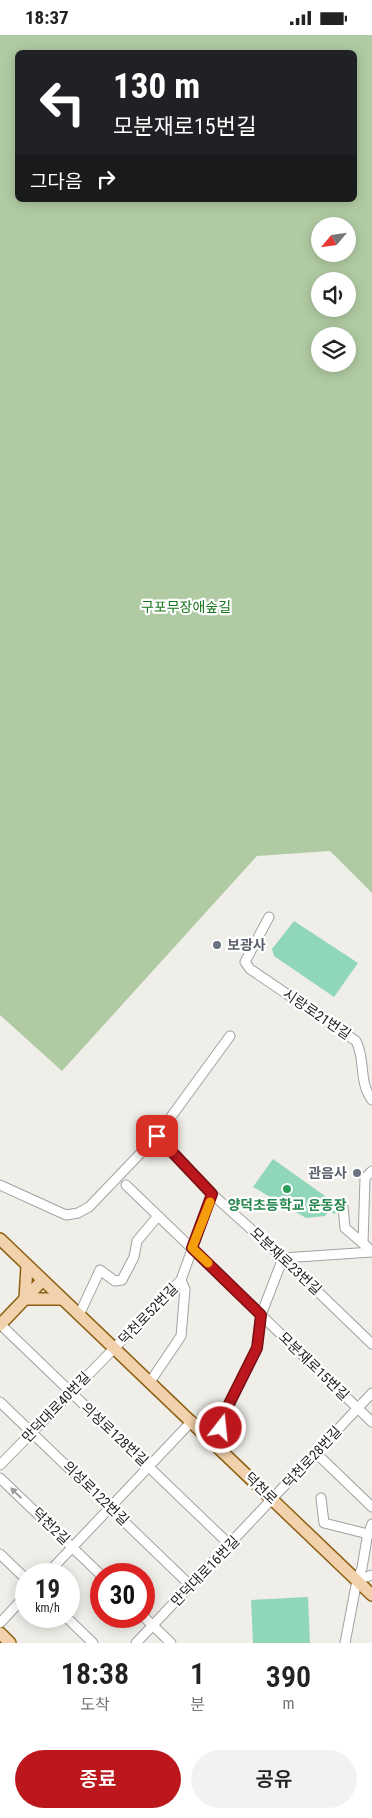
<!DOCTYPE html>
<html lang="ko">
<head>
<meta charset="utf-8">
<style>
	:root { --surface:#fff; --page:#f2f2f2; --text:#222; --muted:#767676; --accent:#bb171d }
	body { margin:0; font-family:"Roboto Condensed","Noto Sans KR",sans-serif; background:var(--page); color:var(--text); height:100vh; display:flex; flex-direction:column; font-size:19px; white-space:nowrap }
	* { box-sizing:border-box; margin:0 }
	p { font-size:16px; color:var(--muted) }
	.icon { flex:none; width:28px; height:28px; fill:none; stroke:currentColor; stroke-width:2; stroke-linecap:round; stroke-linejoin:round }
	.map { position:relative; height:1608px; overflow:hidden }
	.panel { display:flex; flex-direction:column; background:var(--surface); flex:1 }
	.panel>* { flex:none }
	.top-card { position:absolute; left:15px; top:15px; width:342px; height:152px; border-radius:8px; box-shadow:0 2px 12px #0003; background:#202124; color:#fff; overflow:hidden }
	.needle { width:32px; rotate:241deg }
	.buttons { position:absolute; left:311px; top:182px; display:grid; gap:10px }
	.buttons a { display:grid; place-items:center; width:45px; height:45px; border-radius:50%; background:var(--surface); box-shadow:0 2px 12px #0003; font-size:25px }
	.speed { position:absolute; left:15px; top:1528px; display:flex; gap:10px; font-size:25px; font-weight:700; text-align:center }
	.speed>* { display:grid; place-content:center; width:65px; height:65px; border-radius:50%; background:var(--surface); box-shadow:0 2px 12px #0003; line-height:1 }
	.speed small { font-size:12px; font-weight:400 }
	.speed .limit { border:8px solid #d22; background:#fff; color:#111 }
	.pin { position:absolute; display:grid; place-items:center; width:42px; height:42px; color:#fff; margin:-21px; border-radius:10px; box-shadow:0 2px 8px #0006 }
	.me { position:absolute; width:55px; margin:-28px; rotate:16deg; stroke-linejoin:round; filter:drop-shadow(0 0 4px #0008) }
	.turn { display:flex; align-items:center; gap:18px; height:105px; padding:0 15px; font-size:22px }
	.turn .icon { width:65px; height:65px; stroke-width:2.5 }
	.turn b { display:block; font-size:35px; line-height:42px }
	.then { display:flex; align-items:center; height:48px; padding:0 15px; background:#0003; gap:10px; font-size:19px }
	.eta { display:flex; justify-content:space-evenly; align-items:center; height:85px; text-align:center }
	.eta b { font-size:30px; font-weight:600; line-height:35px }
	.primary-button { display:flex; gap:10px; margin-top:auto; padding:10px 15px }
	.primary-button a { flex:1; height:58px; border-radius:30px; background:var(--accent); color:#fff; font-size:20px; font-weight:600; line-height:58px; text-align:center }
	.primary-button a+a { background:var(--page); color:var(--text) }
	.status { display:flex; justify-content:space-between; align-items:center; height:35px; padding:0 25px; background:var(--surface); direction:ltr }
	.status svg { height:14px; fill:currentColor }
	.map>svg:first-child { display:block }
	.forest { fill:#b0cba3; fill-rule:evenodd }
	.pitch { fill:#90d6b9 }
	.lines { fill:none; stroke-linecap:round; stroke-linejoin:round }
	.minor-casing { stroke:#a2a2a2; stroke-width:11 }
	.major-casing { stroke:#8d6011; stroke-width:14 }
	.minor { stroke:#fff; stroke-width:9 }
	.major { stroke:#f2d2ac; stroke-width:11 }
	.oneway { fill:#9b9b9b }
	.route-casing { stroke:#7a0f13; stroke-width:12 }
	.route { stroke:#bb171d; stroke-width:9 }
	.slow { stroke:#f59e0b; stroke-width:9 }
	.worship-dot { fill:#6b7280; stroke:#fff; stroke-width:2 }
	.leisure-dot { fill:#2e9e5b; stroke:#fff; stroke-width:2 }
	.labels { text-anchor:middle; stroke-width:4.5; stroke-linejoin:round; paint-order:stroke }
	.park-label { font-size:14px; fill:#19761d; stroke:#fff }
	.worship-label { font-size:14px; font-weight:bold; fill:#5b616d; stroke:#fff; text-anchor:start }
	.street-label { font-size:14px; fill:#212121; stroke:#fff }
	.leisure-label { font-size:14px; font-weight:bold; fill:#27864d; stroke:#fff }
</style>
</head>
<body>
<div class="status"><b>18:37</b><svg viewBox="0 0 49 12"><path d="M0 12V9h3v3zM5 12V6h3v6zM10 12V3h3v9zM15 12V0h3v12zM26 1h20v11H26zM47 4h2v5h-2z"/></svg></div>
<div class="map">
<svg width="372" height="1608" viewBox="0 0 372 1608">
	<rect width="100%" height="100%" fill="#f0eee9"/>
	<path class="forest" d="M0,0H372V858L330,816L257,821L62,1036L0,980ZM18,18H355V165H18ZM320,191H348V219H320ZM320,246H348V274H320ZM320,301H348V329H320Z"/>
	<g class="pitch">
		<polygon points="294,886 358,928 334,962 274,921 272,914"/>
		<polygon points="273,1124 339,1171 335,1179 329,1176 325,1181 306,1183 253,1152"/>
		<polygon points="308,1562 310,1608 253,1608 251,1565"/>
	</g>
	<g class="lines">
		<g class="minor-casing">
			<g id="minor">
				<path d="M269,882L245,927L250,934L356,1006C366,1025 358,1046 372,1065"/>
				<polyline points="157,1101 212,1159 283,1223 372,1309"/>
				<polyline points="372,1136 365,1143 363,1208 372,1217"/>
				<polyline points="0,1150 66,1180 78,1178 89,1172 157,1101 230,1001"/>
				<polyline points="126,1150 372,1387"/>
				<polyline points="339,1171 343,1172 345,1193 366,1211"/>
				<polyline points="79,1280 100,1235 115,1246 122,1245 134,1222 137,1206 158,1181"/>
				<polyline points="0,1289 230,1510"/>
				<polyline points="150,1347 181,1301 185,1254 181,1245"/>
				<polyline points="0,1367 191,1551"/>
				<polyline points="207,1400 221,1393 223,1381 257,1313 261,1280 283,1223 372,1217"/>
				<polyline points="316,1418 372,1472"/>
				<polyline points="0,1430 181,1245 212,1159"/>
				<polyline points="0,1443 101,1540"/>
				<polyline points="321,1463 324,1488 368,1499"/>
				<polyline points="0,1519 26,1544"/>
				<polyline points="47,1539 192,1386"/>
				<polyline points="357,1545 372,1540"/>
				<polyline points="65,1581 93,1608"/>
				<polyline points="143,1581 171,1608"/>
				<polyline points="0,1588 26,1560"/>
				<polyline points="136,1608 372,1358"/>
				<polyline points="345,1608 357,1545 362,1533 367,1503 372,1489"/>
			</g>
		</g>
		<g class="major-casing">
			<g id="major">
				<polyline points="0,1204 372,1560"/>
				<polyline points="27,1231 25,1264 62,1264"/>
				<polyline points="0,1290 42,1246"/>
				<polyline points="0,1598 10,1608"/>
			</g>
		</g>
		<use href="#minor" class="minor"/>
		<use href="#major" class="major"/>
	</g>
	<defs><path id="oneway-solid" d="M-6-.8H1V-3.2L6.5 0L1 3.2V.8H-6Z" transform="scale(1.25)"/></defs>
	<use class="oneway" href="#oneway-solid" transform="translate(16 1458) rotate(-136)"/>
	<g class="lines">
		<g class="route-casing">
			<polyline id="route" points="157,1101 212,1159 192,1213 261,1280 257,1313 223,1381 221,1393"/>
		</g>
		<use href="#route" class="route"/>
		<polyline class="slow" points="208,1228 192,1213 210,1167"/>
	</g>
	<g class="worship-dot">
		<circle cx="217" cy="910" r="5"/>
		<circle cx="357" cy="1138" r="5"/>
	</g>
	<circle class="leisure-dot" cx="287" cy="1154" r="5"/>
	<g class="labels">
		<g class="park-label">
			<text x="186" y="577">구포무장애숲길</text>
		</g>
		<g class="worship-label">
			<text x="227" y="915">보광사</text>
			<text x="347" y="1143" text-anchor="end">관음사</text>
		</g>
		<g class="street-label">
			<text transform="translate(317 979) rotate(34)" y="5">시랑로21번길</text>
			<text transform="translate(286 1226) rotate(43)" y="5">모분재로23번길</text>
			<text transform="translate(148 1279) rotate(-46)" y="5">덕천로52번길</text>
			<text transform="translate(314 1331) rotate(44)" y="5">모분재로15번길</text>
			<text transform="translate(56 1372) rotate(-46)" y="5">만덕대로40번길</text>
			<text transform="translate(115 1399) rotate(43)" y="5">의성로128번길</text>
			<text transform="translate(312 1422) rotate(-47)" y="5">덕천로28번길</text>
			<text transform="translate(261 1453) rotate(44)" y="5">덕천로</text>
			<text transform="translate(96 1458) rotate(44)" y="5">의성로122번길</text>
			<text transform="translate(51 1491) rotate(44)" y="5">덕천2길</text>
			<text transform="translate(205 1536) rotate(-46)" y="5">만덕대로16번길</text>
		</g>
		<g class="leisure-label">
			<text x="287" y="1175">양덕초등학교 운동장</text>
		</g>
	</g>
</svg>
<div class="buttons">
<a><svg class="needle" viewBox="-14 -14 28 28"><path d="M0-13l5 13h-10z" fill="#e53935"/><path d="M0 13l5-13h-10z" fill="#767676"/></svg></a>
<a><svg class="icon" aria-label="sound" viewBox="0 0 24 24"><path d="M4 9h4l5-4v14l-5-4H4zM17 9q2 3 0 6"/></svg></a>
<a><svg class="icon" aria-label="layers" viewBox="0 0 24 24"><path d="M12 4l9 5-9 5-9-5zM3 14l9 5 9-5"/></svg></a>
</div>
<div class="speed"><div>19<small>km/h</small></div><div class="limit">30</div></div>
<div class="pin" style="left:157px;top:1101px;background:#d93025"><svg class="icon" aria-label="arrive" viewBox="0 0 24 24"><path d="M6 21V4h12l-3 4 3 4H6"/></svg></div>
<svg class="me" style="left:221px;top:1393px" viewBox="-20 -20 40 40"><circle r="17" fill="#bb171d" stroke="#fff" stroke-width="3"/><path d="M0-11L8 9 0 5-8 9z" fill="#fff"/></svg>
<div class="top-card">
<div class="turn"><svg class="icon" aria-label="left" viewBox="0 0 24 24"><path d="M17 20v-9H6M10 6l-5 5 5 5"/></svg><div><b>130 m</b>모분재로15번길</div></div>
<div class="then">그다음<svg class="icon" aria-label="right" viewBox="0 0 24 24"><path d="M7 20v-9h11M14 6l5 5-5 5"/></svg></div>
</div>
</div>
<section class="panel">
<div class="eta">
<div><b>18:38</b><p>도착</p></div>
<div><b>1</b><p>분</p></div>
<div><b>390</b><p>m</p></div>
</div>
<div class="primary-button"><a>종료</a><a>공유</a></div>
</section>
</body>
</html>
